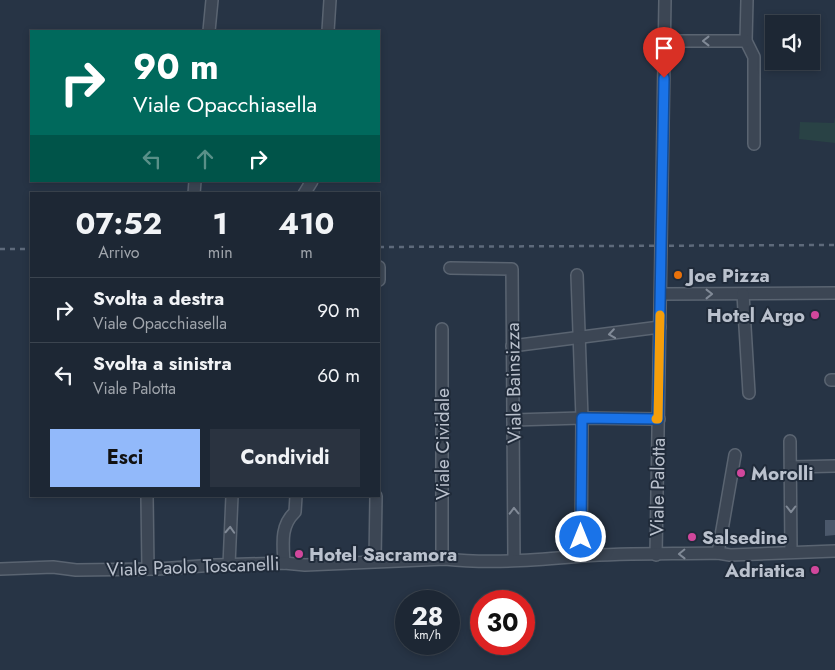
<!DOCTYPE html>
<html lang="it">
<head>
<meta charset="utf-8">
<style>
	:root { --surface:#1d2734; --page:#2a3340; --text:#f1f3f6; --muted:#a0a5ac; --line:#3b444f; --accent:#92b9fa }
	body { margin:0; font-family:Jost,sans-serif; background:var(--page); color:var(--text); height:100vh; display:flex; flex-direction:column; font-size:19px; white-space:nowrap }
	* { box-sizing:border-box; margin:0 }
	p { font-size:16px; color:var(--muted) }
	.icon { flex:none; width:28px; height:28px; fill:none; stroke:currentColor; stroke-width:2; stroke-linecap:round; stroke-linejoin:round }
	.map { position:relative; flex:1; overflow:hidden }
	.drawer { position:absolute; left:30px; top:192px; width:350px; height:305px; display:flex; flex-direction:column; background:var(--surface); border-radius:0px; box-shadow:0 2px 8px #0003,0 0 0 1px var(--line) }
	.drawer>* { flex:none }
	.guide { position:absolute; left:30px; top:30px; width:350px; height:152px; border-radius:0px; box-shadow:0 2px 8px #0003,0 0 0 1px var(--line); background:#00695c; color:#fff; overflow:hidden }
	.controls { position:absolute; left:765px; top:15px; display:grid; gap:10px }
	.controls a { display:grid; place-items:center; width:55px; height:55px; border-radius:0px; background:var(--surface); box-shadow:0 2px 8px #0003,0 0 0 1px var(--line); font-size:25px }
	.speed { position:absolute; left:395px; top:590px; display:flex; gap:10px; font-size:25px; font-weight:700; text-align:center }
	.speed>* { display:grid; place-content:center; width:65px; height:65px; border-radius:50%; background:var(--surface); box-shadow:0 2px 8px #0003,0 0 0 1px var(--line); line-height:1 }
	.speed small { font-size:12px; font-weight:400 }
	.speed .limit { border:8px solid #d22; background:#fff; color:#111 }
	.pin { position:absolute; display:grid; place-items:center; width:42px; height:42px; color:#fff; margin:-51px -21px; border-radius:50% 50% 50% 0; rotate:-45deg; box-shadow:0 0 5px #0007 }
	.pin .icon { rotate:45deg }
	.me { position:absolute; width:55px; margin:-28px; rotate:0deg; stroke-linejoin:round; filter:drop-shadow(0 0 4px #0008) }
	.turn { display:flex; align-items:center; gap:18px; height:105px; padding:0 20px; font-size:22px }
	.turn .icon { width:65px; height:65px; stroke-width:2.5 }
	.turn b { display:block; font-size:35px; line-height:42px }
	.lanes { display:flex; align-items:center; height:48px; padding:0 20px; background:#0003; justify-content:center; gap:25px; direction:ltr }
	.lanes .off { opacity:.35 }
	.eta { display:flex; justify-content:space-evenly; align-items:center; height:85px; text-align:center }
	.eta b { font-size:30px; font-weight:700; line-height:35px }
	.primary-button { display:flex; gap:10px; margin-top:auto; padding:10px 20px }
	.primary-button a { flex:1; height:58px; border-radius:0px; background:var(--accent); color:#111; font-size:20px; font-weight:700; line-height:58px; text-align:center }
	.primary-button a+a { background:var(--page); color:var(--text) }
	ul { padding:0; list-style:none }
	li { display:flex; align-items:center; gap:15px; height:65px; padding:0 20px; border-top:1px solid var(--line) }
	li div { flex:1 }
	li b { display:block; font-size:19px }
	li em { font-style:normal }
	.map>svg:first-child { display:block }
	.green { fill:#294245 }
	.building { fill:#4b586b }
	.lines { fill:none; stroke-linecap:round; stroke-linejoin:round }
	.minor-casing { stroke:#5a6471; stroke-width:14 }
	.minor { stroke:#3c4654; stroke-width:11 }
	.rail { stroke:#5e6a7b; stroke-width:2.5; stroke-dasharray:5 5; stroke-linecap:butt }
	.oneway { stroke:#818a97 }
	.route-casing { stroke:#114b97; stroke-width:12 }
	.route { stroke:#1a73e8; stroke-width:9 }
	.slow { stroke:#f59e0b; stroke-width:9 }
	.food-dot { fill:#e8710a; stroke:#202b3a; stroke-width:2 }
	.hotel-dot { fill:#d1479c; stroke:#202b3a; stroke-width:2 }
	.labels { text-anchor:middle; stroke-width:4; stroke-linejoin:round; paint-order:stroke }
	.poi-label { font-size:19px; font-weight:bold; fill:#bac1cd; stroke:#202b3a; text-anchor:start }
	.street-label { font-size:19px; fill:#bac1cd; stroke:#202b3a }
</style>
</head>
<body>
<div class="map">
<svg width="835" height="670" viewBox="0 0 835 670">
	<rect width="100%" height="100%" fill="#273445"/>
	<polygon class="green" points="835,117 835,143 799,139 800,122 834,123"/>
	<g class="building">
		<rect x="766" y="21" width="8" height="17"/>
		<polygon points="825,520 835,520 835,535 825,536"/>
	</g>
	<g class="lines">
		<g class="minor-casing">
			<g id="minor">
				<polyline points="747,0 746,41 754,57 754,144"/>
				<polyline points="209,31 212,0"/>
				<polyline points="328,31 330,0"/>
				<polyline points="665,41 746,41"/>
				<polyline points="194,194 195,181"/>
				<polyline points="304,194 312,181"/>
				<polyline points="450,268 512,269 514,560"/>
				<polyline points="577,275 582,418 581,556"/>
				<polyline points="379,280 379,267"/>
				<polyline points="661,294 835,293"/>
				<polyline points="743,294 749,393"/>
				<polyline points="512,346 660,327"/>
				<polyline points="831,380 835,380"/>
				<polyline points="513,420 582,418 659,419"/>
				<polyline points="790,441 791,552"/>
				<polyline points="791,467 835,466"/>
				<polyline points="147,496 148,569"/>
				<polyline points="718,553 735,455"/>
				<polyline points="656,555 665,0"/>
				<polyline points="442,559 442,329"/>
				<polyline points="375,561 376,496"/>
				<path d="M284,563C283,544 280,526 295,512L296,496"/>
				<polyline points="229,565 232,496"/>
				<path d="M0,569L53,567L76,570L157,569L216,565L284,563L305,565L445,559C490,564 537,560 582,556C627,553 673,554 718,553L730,555L835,551"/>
			</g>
		</g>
		<use href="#minor" class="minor"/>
		<g class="rail">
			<polyline points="379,247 835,245"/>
			<polyline points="0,249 31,249"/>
		</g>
	</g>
	<defs><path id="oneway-chevron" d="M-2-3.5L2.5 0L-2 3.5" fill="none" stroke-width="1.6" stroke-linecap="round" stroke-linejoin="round" transform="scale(1.25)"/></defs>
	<g class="oneway">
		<use href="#oneway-chevron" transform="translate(706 41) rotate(180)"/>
		<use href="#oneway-chevron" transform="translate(709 294)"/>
		<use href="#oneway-chevron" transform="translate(612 334) rotate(172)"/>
		<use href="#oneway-chevron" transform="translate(791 509) rotate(90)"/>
		<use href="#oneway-chevron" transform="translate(514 511) rotate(-91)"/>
		<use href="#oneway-chevron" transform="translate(230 530) rotate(-87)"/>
		<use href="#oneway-chevron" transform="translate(682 554) rotate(179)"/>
	</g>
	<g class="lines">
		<g class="route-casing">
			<polyline id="route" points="581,537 582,418 658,419 664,78"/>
		</g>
		<use href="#route" class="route"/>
		<polyline class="slow" points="656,419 658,419 660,315"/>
	</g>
	<circle class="food-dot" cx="678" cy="275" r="5"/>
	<g class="hotel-dot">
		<circle cx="815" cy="315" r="5"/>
		<circle cx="741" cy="473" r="5"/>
		<circle cx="692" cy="537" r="5"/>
		<circle cx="299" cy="554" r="5"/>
		<circle cx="815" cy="570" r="5"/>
	</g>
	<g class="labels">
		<g class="poi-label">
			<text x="688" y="282">Joe Pizza</text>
			<text x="805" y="322" text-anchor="end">Hotel Argo</text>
			<text x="751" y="480">Morolli</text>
			<text x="702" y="544">Salsedine</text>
			<text x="309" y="561">Hotel Sacramora</text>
			<text x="805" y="577" text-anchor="end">Adriatica</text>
		</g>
		<g class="street-label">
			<text transform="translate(513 383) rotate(-91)" y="7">Viale Bainsizza</text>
			<text transform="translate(442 444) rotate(-90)" y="7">Viale Cividale</text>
			<text transform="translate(657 487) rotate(-89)" y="7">Viale Palotta</text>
			<text transform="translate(193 566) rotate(-2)" y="7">Viale Paolo Toscanelli</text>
		</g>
	</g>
</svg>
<div class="controls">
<a><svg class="icon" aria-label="sound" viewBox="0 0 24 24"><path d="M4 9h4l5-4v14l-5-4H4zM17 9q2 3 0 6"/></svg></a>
</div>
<div class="speed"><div>28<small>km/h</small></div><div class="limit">30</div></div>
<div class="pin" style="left:664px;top:78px;background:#d93025"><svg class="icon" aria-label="arrive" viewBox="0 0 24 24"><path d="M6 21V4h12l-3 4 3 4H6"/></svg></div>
<svg class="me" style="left:581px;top:537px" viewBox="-20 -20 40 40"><circle r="17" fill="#1a73e8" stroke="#fff" stroke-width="3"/><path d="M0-11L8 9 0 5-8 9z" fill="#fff"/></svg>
<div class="guide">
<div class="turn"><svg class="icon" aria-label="right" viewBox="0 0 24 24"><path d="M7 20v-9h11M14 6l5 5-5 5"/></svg><div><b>90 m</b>Viale Opacchiasella</div></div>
<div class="lanes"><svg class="icon off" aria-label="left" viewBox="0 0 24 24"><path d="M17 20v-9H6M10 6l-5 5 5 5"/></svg><svg class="icon off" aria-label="ahead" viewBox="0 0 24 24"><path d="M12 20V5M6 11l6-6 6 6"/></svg><svg class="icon" aria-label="right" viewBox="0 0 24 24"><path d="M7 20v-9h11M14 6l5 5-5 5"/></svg></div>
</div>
<section class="drawer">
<div class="eta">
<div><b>07:52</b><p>Arrivo</p></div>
<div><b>1</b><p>min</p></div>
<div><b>410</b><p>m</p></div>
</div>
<ul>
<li><svg class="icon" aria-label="right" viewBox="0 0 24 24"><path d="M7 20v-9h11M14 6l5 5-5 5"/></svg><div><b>Svolta a destra</b><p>Viale Opacchiasella</p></div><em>90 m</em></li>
<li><svg class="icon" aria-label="left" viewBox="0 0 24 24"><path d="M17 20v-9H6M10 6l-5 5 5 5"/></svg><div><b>Svolta a sinistra</b><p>Viale Palotta</p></div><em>60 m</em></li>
</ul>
<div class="primary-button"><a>Esci</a><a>Condividi</a></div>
</section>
</div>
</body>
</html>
